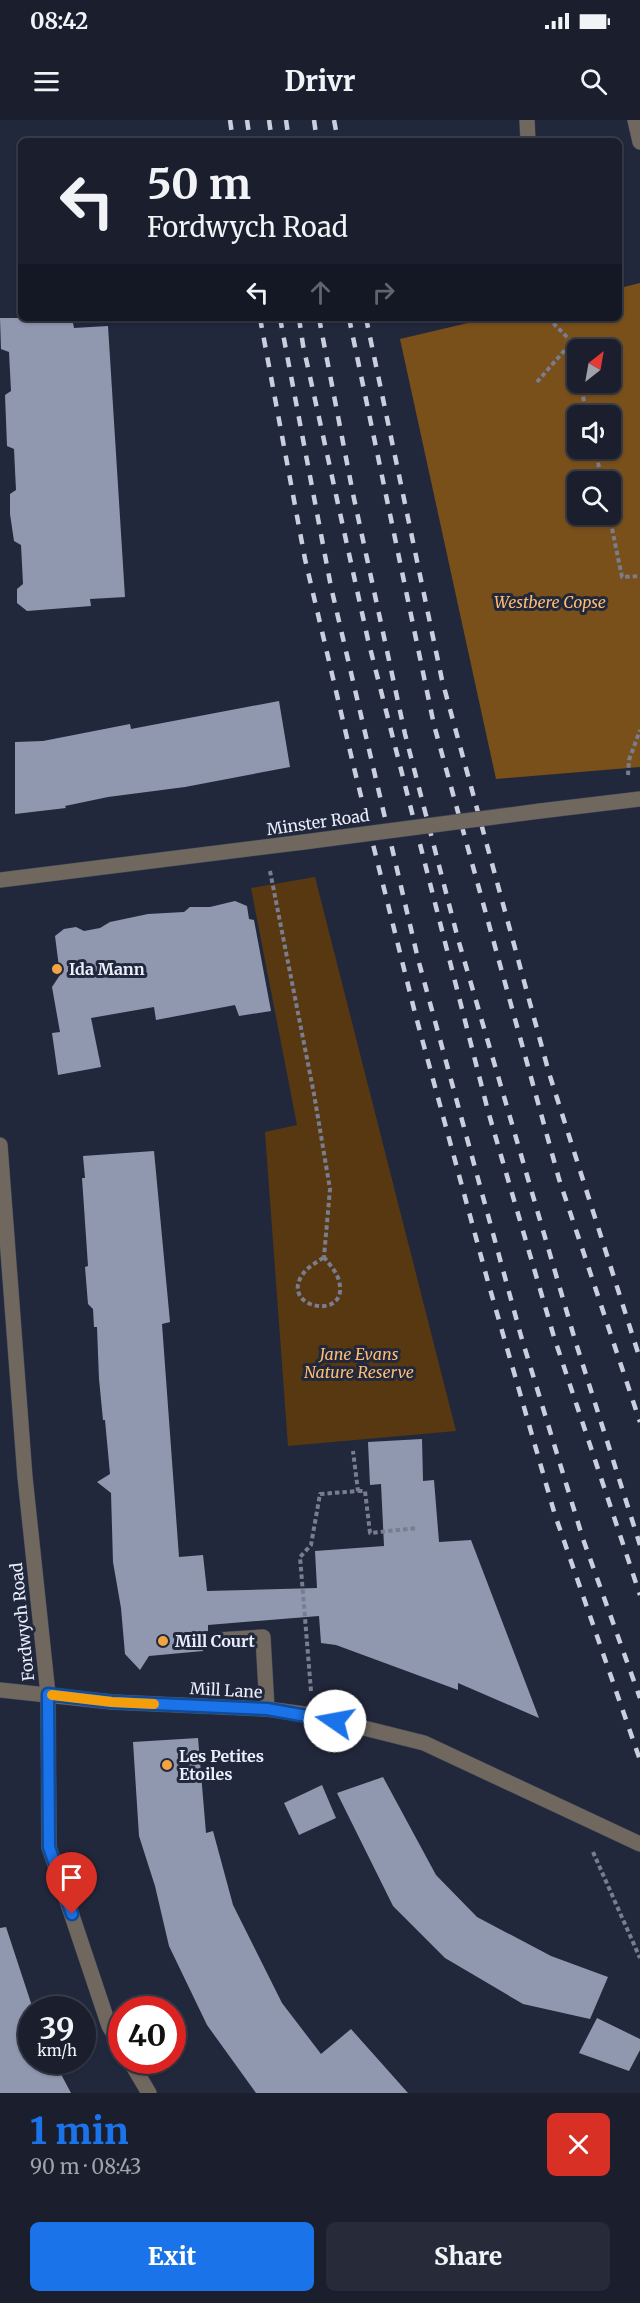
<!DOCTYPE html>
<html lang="en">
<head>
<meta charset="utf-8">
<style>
	:root { --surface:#1a1e2d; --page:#272b39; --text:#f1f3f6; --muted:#9fa2aa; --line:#383c49; --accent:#1a73e8 }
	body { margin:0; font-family:Merriweather,serif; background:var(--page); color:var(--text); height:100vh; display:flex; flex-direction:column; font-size:22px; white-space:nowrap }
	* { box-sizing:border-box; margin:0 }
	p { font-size:20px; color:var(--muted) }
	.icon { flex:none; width:33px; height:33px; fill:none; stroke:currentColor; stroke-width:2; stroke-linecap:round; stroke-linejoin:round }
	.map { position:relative; height:1973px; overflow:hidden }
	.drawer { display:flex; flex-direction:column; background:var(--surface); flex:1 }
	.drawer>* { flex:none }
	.guide { position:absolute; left:18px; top:18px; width:604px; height:183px; border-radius:9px; box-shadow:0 2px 4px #0004,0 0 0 2px var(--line); background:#1a1e2d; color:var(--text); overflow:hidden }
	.needle { width:39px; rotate:31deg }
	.controls { position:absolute; left:567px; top:219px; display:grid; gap:12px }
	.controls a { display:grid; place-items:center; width:54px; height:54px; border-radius:9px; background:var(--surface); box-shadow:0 2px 4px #0004,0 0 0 2px var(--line); font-size:30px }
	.speed { position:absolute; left:18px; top:1876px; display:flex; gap:12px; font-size:30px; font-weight:700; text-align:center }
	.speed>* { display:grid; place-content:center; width:78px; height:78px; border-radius:50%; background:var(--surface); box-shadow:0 2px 4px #0004,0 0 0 2px var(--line); line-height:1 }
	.speed small { font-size:15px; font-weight:400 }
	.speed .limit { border:9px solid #d22; background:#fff; color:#111 }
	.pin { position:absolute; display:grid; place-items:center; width:51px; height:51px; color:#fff; margin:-62px -26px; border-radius:50% 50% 50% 0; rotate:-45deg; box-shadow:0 0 6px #0007 }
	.pin .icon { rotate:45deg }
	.me { position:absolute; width:66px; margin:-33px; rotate:282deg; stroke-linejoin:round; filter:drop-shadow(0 0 4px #0008) }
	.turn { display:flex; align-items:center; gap:21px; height:126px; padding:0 30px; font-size:27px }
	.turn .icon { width:78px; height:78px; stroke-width:2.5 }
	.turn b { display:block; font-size:42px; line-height:51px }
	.lanes { display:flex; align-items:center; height:57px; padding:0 30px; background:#0003; justify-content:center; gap:30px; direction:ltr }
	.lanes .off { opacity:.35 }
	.round { display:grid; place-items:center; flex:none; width:63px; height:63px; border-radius:9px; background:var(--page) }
	.summary { display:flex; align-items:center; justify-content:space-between; height:102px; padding:0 30px }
	h1 { font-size:36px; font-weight:800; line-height:45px; color:var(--accent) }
	.button { display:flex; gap:12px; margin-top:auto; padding:12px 30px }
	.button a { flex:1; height:69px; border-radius:9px; background:var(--accent); color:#fff; font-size:24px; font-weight:800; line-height:69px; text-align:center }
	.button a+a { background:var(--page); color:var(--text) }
	.status { display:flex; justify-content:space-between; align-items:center; height:42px; padding:0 30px; background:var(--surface); direction:ltr }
	.status svg { height:16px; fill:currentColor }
	header { display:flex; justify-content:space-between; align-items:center; height:78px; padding:0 30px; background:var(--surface); font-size:27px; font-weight:800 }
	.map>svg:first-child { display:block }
	.green { fill:#583810 }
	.forest { fill:#794f1a; fill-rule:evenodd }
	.building { fill:#9098b0 }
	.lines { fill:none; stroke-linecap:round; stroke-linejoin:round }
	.minor-casing { stroke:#3e4457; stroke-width:16 }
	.path { stroke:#787e8f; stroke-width:4; stroke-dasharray:4.5 3; stroke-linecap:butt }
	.minor { stroke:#70685f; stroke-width:15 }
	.rail { stroke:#cacfdd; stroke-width:4.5; stroke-dasharray:10 10; stroke-linecap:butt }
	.minor-bridge-casing { stroke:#3e4457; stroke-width:16; stroke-linecap:butt }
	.minor-bridge { stroke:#70685f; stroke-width:15 }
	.route-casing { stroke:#114b97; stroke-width:15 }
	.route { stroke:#1a73e8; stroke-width:10 }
	.slow { stroke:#f59e0b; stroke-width:10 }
	.poi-dot { fill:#f3a442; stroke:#22283c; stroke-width:2 }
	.labels { text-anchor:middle; stroke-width:6; stroke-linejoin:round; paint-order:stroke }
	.park-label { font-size:16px; font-style:italic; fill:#fdbc73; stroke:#22283c }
	.street-label { font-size:16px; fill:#ebeffc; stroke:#22283c }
	.poi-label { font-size:16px; font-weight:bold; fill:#ebeffc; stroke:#22283c; text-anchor:start }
</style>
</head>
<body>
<div class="status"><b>08:42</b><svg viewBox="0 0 49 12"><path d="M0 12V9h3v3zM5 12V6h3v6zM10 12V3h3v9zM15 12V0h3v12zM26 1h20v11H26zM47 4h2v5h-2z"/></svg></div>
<header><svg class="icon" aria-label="menu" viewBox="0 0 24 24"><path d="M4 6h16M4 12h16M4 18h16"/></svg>Drivr<svg class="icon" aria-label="search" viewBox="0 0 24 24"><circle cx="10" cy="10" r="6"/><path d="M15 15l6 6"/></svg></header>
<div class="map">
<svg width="640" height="1973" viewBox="0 0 640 1973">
	<rect width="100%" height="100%" fill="#22283c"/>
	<polygon class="green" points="315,757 456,1311 288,1326 265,1012 297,1005 251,768"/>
	<path class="forest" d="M640,163V647L496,659L400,219L489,198H620V168ZM578,230H610V262H578ZM578,296H610V328H578ZM578,362H610V394H578Z"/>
	<g class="building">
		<polygon points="0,198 72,198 74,208 108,206 125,477 90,479 91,486 27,491 17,483 17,469 23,464 21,425 14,421 10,394 10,374 16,370 15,350 14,329 7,326 5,275 11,271 9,232 1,229"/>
		<polygon points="279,581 290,647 185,667 108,677 65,686 66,688 15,694 15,622 43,621 130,604 131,609"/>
		<polygon points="235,781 247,786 249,799 254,800 271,891 239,896 235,885 156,900 154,887 91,898 101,947 58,955 52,913 60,912 52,867 60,855 55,816 64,809 76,807 84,811 100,808 110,802 148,794 184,792 190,787 210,787"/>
		<polygon points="154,1031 170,1202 162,1204 179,1437 203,1435 207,1471 317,1468 315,1431 384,1426 381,1364 370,1365 368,1322 422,1319 423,1361 434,1360 439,1422 471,1420 539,1598 458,1563 458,1570 336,1525 321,1523 319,1496 208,1505 208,1511 202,1512 203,1531 149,1536 140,1550 125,1534 121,1488 113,1442 111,1373 97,1362 110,1354 105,1300 103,1300 99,1259 97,1207 94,1207 93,1189 88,1184 85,1147 88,1146 82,1058 85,1058 83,1036"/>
		<polygon points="198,1618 206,1713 213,1711 233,1785 282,1883 321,1934 351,1909 408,1973 256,1973 207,1905 169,1826 155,1766 139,1716 133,1622"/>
		<polygon points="383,1657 436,1755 477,1797 551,1836 608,1857 590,1899 523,1884 445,1838 393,1786 337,1673"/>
		<polygon points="322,1665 336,1698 299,1715 284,1683"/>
		<polygon points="6,1807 32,1886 32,1941 54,1941 71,1973 0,1973 0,1808"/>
		<polygon points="597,1898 640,1919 640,1930 629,1951 579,1933"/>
	</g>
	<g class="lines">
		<g class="minor-casing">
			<g id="minor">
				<polyline points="527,0 528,21"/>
				<polyline points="635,0 640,22"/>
				<polyline points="540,691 640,679"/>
				<polyline points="0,760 304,722"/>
				<polyline points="0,1025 25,1357 48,1574 49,1727 109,1906 122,1927"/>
				<polyline points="217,1520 263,1517 267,1589"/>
				<polyline points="0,1570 112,1582 267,1589 312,1595 424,1623 640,1724"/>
				<polyline points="130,1941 149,1973"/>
			</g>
		</g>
		<g class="path">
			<polyline points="548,198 572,222 578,248"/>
			<polyline points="537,262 571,223"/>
			<polyline points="580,262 587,296"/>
			<polyline points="595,328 602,362"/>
			<polyline points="609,394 622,457 640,456"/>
			<polyline points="628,655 629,640 640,610"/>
			<polyline points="270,751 314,974 330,1069 324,1137"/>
			<path d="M324,1137C329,1144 337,1152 339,1161C350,1202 278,1188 303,1154C307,1147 318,1142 324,1137Z"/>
			<polyline points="358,1371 365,1371 370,1413 417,1408"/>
			<polyline points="311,1571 300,1437 311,1425 320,1374 358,1371 353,1331"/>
			<polyline points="593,1732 640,1838"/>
		</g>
		<use href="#minor" class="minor"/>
		<g class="rail">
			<polyline points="230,0 233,21"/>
			<polyline points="247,0 250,21"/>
			<polyline points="269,0 272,21"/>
			<polyline points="286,0 289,21"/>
			<polyline points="314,0 317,21"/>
			<polyline points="334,0 338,21"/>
			<polyline points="260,198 305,439 355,652 415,893 488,1162 555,1395 640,1640"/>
			<polyline points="280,198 331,467 418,839 521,1216 583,1419 640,1578"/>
			<polyline points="299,198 303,225 368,520 488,991 554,1217 640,1475"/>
			<polyline points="319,198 353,374 405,614 458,819 575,1220 640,1425"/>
			<polyline points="349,198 434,605 559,1059 640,1302"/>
			<polyline points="366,198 442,560 549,953 640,1239"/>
		</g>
		<g class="minor-bridge-casing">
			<polyline id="minor-bridge" points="304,722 540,691"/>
		</g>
		<use href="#minor-bridge" class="minor-bridge"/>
	</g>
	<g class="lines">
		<g class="route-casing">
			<polyline id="route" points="72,1794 49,1727 48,1574 112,1582 267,1589 335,1601"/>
		</g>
		<use href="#route" class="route"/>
		<polyline class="slow" points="52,1575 112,1582 154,1584"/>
	</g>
	<g class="poi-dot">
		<circle cx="57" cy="849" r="6"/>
		<circle cx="163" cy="1521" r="6"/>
		<circle cx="167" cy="1645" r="6"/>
	</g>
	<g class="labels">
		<g class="park-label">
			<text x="550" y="488">Westbere Copse</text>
			<text x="359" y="1240">Jane Evans<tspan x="359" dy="18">Nature Reserve</tspan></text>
		</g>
		<g class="street-label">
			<text transform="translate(318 702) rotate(-8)" y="6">Minster Road</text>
			<text transform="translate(22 1502) rotate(-96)" y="6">Fordwych Road</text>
			<text transform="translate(226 1570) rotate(3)" y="6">Mill Lane</text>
		</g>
		<g class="poi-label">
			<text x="69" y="855">Ida Mann</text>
			<text x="175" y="1527">Mill Court</text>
			<text x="179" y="1642">Les Petites<tspan x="179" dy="18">Etoiles</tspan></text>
		</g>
	</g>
</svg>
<div class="controls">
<a><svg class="needle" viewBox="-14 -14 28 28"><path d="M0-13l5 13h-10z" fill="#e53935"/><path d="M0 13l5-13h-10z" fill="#9fa2aa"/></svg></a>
<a><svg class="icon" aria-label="sound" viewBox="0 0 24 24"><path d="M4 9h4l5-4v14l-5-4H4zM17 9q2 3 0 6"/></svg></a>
<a><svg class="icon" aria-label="search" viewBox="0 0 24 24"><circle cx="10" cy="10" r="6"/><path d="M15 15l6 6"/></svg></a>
</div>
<div class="speed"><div>39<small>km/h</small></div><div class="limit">40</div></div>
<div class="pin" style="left:72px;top:1794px;background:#d93025"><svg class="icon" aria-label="arrive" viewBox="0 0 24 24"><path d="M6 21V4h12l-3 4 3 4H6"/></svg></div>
<svg class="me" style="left:335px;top:1601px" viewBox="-20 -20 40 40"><circle r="19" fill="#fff"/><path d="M0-13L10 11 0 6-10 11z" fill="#1a73e8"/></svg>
<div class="guide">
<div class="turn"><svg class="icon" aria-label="left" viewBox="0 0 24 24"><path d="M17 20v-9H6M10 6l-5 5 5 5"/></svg><div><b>50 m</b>Fordwych Road</div></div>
<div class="lanes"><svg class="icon" aria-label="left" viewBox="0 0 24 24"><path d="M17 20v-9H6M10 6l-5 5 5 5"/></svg><svg class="icon off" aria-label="ahead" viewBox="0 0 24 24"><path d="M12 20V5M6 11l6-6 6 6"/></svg><svg class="icon off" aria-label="right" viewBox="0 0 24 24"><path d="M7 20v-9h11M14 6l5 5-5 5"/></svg></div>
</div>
</div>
<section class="drawer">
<div class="summary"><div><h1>1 min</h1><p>90 m · 08:43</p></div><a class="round" style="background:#d93025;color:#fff"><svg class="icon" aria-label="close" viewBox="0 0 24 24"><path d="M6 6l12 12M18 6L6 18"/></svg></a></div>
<div class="button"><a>Exit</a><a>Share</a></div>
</section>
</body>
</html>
